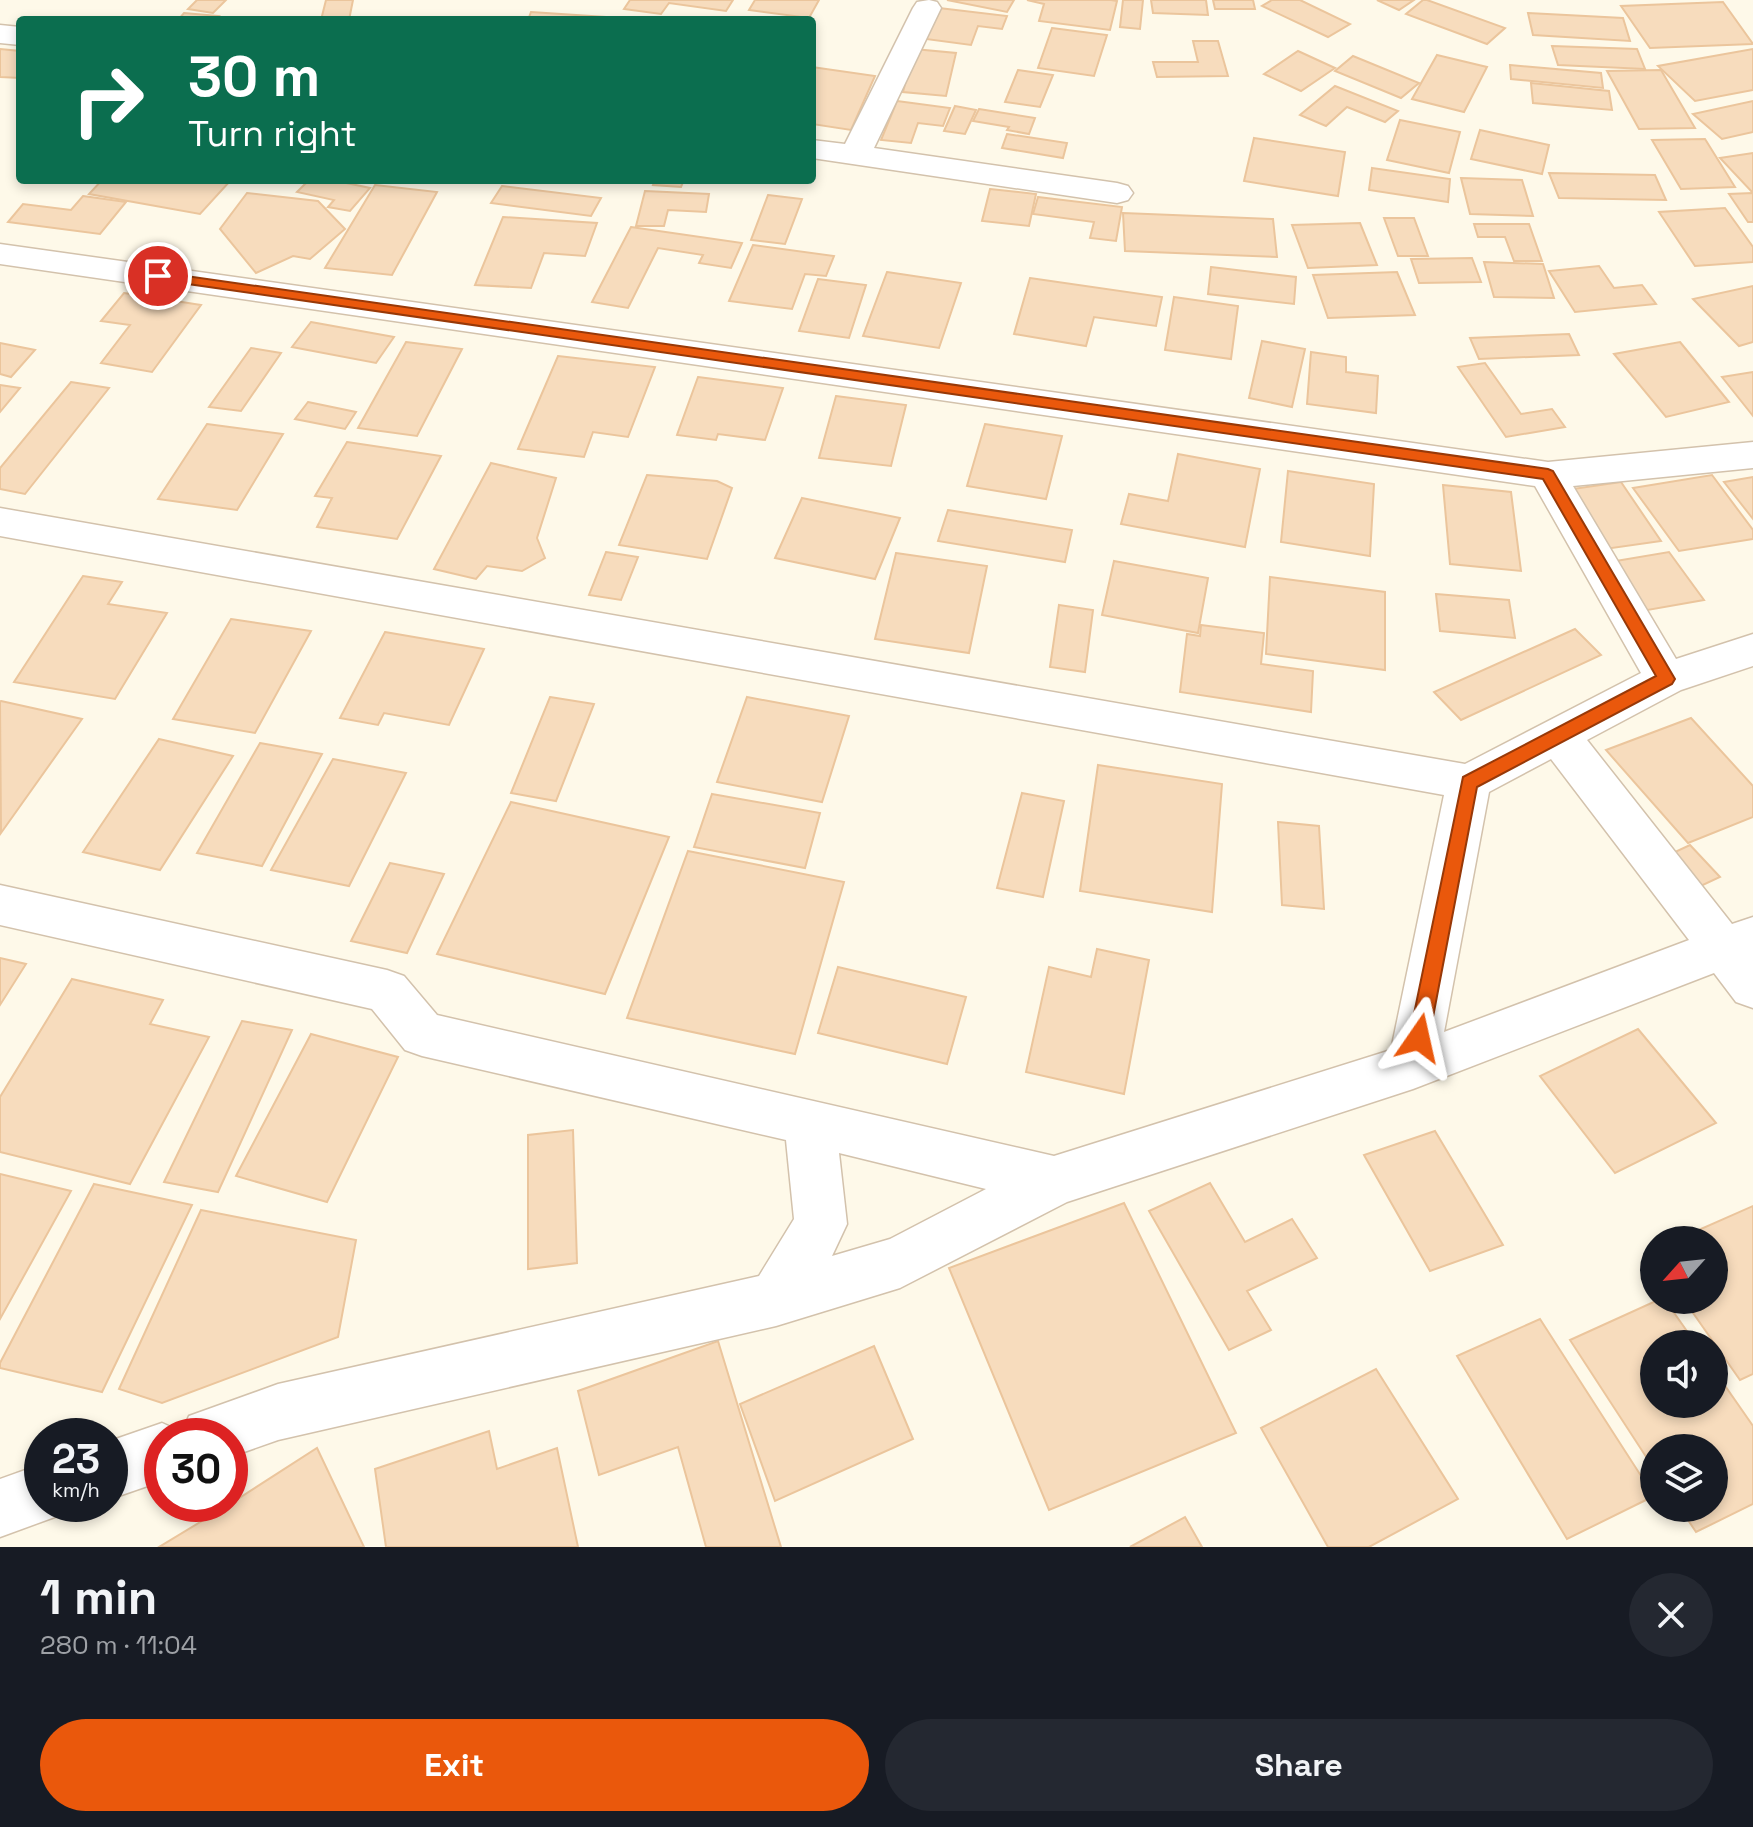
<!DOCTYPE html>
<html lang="en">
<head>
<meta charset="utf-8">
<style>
	:root { --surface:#171b24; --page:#242831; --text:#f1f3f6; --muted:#9ea1a6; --accent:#ea580c }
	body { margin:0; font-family:"Space Grotesk",sans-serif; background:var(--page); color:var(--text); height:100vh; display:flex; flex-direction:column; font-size:30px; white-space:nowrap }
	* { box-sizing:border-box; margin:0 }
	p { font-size:26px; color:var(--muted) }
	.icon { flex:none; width:44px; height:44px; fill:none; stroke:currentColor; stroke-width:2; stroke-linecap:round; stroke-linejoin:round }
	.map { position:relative; height:1547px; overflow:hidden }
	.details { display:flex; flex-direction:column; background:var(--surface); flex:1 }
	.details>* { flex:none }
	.hud { position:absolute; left:16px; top:16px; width:800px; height:168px; border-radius:8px; box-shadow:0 4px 12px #0003; background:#0b6e4f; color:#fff; overflow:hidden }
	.needle { width:52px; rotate:243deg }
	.tools { position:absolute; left:1640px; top:1226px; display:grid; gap:16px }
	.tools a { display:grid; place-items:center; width:88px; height:88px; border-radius:50%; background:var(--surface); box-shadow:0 4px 12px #0003; font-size:40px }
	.speed { position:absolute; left:24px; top:1418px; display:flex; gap:16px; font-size:40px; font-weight:700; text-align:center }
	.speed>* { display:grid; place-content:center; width:104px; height:104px; border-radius:50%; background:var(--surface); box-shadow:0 4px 12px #0003; line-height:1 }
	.speed small { font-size:20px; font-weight:400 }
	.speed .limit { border:12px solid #d22; background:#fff; color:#111 }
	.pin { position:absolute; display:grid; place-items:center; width:68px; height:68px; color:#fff; margin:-34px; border:4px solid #fff; border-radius:50%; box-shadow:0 2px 8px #0007 }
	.me { position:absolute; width:88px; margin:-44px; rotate:11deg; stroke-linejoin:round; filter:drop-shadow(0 0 6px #0008) }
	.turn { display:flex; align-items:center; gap:28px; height:168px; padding:0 40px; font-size:36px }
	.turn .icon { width:104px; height:104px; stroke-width:2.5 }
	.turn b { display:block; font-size:56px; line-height:68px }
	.round { display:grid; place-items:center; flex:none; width:84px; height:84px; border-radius:42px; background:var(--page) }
	.summary { display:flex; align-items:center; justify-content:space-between; height:136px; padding:0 40px }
	h1 { font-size:48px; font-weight:700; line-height:60px }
	.action { display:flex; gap:16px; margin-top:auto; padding:16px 40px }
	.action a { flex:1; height:92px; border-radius:48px; background:var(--accent); color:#fff; font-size:32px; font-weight:700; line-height:92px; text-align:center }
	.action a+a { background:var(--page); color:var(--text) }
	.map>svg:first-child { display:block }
	.building { fill:#f7dcbd; stroke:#ebc59c; stroke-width:2 }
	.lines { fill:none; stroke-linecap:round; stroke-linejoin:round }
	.minor-casing { stroke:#d3c2ac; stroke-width:3 }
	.minor { fill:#fff; fill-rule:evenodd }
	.route { fill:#ea580c; stroke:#983908; stroke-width:2 }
</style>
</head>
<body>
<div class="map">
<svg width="1753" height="1547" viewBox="0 0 1753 1547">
	<rect width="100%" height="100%" fill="#fef9e9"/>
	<g class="building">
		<polygon points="197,0 226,0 213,13 188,9"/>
		<polygon points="326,0 353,0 349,20 321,20"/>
		<polygon points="630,0 733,0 726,11 669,3 661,14 624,9"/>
		<polygon points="755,0 819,0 809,18 749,10"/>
		<polygon points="947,0 1014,0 1007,12"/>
		<polygon points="1027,0 1111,0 1117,1 1110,30 1039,21 1044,4"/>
		<polygon points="1123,0 1143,0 1140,29 1120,27"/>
		<polygon points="1151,0 1206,0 1208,15 1153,13"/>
		<polygon points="1213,0 1253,0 1255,9 1215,9"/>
		<polygon points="1272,0 1300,0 1350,24 1328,37 1262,6"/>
		<polygon points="1377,0 1414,0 1399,10"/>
		<polygon points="1423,0 1427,0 1505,28 1487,44 1406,14"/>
		<polygon points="1723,2 1753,44 1650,48 1621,6"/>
		<polygon points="939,8 1007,16 1002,29 978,26 971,45 926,39"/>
		<polygon points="531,12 605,17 604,20 528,20"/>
		<polygon points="184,13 219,16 216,20 178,20"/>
		<polygon points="1528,13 1623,18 1630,41 1533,35"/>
		<polygon points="1052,28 1107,35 1094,76 1038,68"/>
		<polygon points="1193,41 1218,41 1228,76 1157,77 1153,62 1198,62"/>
		<polygon points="1552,46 1637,49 1645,69 1558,65"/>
		<polygon points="0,49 20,51 20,78 0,77"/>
		<polygon points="914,49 956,53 946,96 903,92"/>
		<polygon points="1753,49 1753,90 1695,101 1658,66"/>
		<polygon points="1298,51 1335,68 1301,91 1264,74"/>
		<polygon points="1437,55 1487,67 1464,112 1412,99"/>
		<polygon points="1353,56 1419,83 1401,98 1335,71"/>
		<polygon points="1510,65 1601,73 1603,88 1511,79"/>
		<polygon points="812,67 875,76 851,130 812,124"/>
		<polygon points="1018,70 1053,75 1040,107 1005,102"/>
		<polygon points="1661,70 1695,128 1639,129 1607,71"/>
		<polygon points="1531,83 1609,91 1612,110 1533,103"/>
		<polygon points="1335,86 1398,111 1385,122 1347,107 1326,126 1300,115"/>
		<polygon points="897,101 950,108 943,126 918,123 911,143 881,140"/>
		<polygon points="1753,101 1753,132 1722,139 1693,114"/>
		<polygon points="955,106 976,110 965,134 944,131"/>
		<polygon points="979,109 1035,118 1029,134 1007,130 1009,127 973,121"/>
		<polygon points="1400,120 1460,132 1449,173 1387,160"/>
		<polygon points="1480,130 1549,145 1542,174 1471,159"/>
		<polygon points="1007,134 1067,143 1063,158 1002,148"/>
		<polygon points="1254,138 1345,152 1338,196 1244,181"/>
		<polygon points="1705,139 1735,187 1681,189 1652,140"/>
		<polygon points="1753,153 1753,193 1720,158"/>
		<polygon points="1372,168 1450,179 1448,202 1369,190"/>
		<polygon points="1549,173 1655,175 1666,200 1559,198"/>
		<polygon points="1461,178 1522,180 1533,216 1470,214"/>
		<polygon points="102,180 231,180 200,214 89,194"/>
		<polygon points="309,180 332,180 370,188 350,211 328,207 334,200 297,192"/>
		<polygon points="655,180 684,180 681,187 653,185"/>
		<polygon points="375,185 437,192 392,275 325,268"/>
		<polygon points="502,186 601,198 591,216 491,203"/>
		<polygon points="990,189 1036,194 1029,226 982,221"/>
		<polygon points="645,191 709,194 706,212 668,210 664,226 636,226"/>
		<polygon points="247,193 318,201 345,229 310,259 293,256 256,273 220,229"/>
		<polygon points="1753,193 1753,222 1748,222 1729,194"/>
		<polygon points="768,195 802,199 785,244 751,240"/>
		<polygon points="83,196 126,202 100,234 8,222 23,204 71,210"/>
		<polygon points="1038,197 1122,207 1116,241 1090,238 1094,222 1033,214"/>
		<polygon points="1725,208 1753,247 1753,262 1695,266 1659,212"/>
		<polygon points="1123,213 1273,219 1277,257 1125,251"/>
		<polygon points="503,217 597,223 585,256 544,253 531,288 475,285"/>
		<polygon points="1384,218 1414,218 1428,256 1398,256"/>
		<polygon points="1360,223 1377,265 1308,268 1292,225"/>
		<polygon points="1474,224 1529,224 1542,261 1514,261 1505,237 1478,237"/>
		<polygon points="631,227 742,243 731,268 699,263 703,255 658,248 628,308 592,302"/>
		<polygon points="753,245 834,256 826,276 805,274 792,309 729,301"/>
		<polygon points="1472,258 1481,282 1419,283 1411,259"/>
		<polygon points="1484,262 1543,264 1554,298 1494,297"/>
		<polygon points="1599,266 1614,288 1642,285 1656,304 1575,312 1549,271"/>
		<polygon points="1211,267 1296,277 1294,304 1208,294"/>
		<polygon points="887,272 961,283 939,348 863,336"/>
		<polygon points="1397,272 1415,315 1328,318 1313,275"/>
		<polygon points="1030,278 1162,297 1156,326 1094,317 1086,346 1014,334"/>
		<polygon points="818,279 866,285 849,338 799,331"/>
		<polygon points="1753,286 1753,342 1739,346 1693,299"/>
		<polygon points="124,293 201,305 152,372 101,363 130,325 101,321"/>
		<polygon points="1174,297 1238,306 1231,359 1165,350"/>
		<polygon points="311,322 394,337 376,363 292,347"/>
		<polygon points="1569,334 1579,355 1479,359 1470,338"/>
		<polygon points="1262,341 1305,349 1292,407 1249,398"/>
		<polygon points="406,342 462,349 417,436 358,428"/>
		<polygon points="1680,342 1729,402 1666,417 1614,354"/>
		<polygon points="0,343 35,350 11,377 0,374"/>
		<polygon points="251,348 281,353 241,411 209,407"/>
		<polygon points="1311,352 1346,357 1346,372 1378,376 1376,413 1307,404"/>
		<polygon points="558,356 655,367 628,437 593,432 584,457 518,449"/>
		<polygon points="1485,363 1521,414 1552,409 1565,427 1506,437 1458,367"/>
		<polygon points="1753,372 1753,416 1722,377"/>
		<polygon points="698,377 783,388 765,440 718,434 716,440 677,435"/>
		<polygon points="71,382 109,388 25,494 0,489 0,468"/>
		<polygon points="0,385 20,388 0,412"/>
		<polygon points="836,396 906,405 891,466 819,458"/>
		<polygon points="308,402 356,412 345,429 295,419"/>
		<polygon points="207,424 283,434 237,510 158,499"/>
		<polygon points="985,424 1062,436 1046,499 967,486"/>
		<polygon points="347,442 441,456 397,539 317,527 332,498 315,496"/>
		<polygon points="1178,454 1260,469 1245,547 1121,524 1129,494 1168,501"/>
		<polygon points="491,463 556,478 537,538 545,558 522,571 487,566 476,579 434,569"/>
		<polygon points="1288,471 1374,484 1370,556 1281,542"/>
		<polygon points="647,475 717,481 732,488 707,559 619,545"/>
		<polygon points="1712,475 1753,530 1753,539 1679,551 1633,488"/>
		<polygon points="1753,477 1753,519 1724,482"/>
		<polygon points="1621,482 1661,541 1605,549 1566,490"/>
		<polygon points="1443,485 1511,492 1521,571 1450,564"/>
		<polygon points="802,498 900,518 875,579 775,558"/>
		<polygon points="948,510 1072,530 1065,562 938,541"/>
		<polygon points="606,552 638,557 621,600 589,595"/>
		<polygon points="1669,552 1704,600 1642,611 1610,562"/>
		<polygon points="896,553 987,566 969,653 875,639"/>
		<polygon points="1114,561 1208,578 1198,633 1102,615"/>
		<polygon points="83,576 122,582 108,604 167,613 115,699 14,682"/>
		<polygon points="1270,577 1385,592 1385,670 1266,654"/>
		<polygon points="1436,594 1509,600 1515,638 1440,631"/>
		<polygon points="1059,605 1093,610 1085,672 1050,667"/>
		<polygon points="231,619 311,631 255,733 173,719"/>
		<polygon points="1201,625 1264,633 1261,664 1313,671 1311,712 1180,692 1187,634 1200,636"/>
		<polygon points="1575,629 1601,655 1461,720 1434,692"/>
		<polygon points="385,632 484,649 449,725 384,713 378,725 340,718"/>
		<polygon points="550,697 594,704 556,801 511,793"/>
		<polygon points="747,697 849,716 822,802 717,782"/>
		<polygon points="1,701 82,719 1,833 0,702"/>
		<polygon points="1691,718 1753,786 1753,817 1688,843 1606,750"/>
		<polygon points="159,739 233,756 160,870 83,852"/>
		<polygon points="260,743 322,754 262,866 197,853"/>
		<polygon points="333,759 406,773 349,886 271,870"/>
		<polygon points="1098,765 1222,784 1212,912 1080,891"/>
		<polygon points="1022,793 1064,801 1043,897 997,888"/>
		<polygon points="712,794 820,813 805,868 694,847"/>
		<polygon points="511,802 669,837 605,994 437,954"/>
		<polygon points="1278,822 1319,826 1324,909 1282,905"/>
		<polygon points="1690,845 1720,877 1692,890 1662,858"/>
		<polygon points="688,851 844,882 795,1054 627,1018"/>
		<polygon points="390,863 444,874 407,953 351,941"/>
		<polygon points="1097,949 1149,960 1124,1094 1026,1072 1049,967 1091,977"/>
		<polygon points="0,958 26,964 0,1005"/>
		<polygon points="838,967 966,997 947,1064 818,1033"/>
		<polygon points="72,979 163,1000 150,1024 209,1037 130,1184 0,1152 0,1097"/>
		<polygon points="242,1021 292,1030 218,1192 164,1182"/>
		<polygon points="1638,1029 1716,1123 1615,1173 1540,1076"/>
		<polygon points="311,1034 398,1057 327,1202 236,1176"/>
		<polygon points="573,1130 577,1263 528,1269 528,1135"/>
		<polygon points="1435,1131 1503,1245 1430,1271 1364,1155"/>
		<polygon points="0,1174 71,1191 0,1319"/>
		<polygon points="1210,1183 1245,1242 1292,1219 1317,1258 1247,1291 1271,1330 1229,1350 1149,1211"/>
		<polygon points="94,1184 192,1205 102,1392 0,1368 0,1363"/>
		<polygon points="1124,1203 1236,1433 1049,1510 949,1268"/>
		<polygon points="1753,1206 1753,1374 1740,1380 1684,1300 1714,1300 1714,1240 1676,1240"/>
		<polygon points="201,1210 356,1240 338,1337 162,1403 119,1389"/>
		<polygon points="1658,1300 1665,1300 1696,1344 1654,1344 1654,1404 1714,1404 1714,1370 1753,1426 1753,1504 1696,1532 1680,1508 1714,1508 1714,1448 1654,1448 1654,1469 1570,1340"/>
		<polygon points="1540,1319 1654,1496 1567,1539 1457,1356"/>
		<polygon points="718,1341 781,1547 706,1547 678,1447 599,1475 578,1391"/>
		<polygon points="874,1346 913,1439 775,1501 740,1404"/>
		<polygon points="1376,1369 1458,1499 1369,1547 1328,1547 1261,1428"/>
		<polygon points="489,1431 497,1469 557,1448 578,1547 386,1547 375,1469"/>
		<polygon points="317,1448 364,1547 159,1547 230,1504"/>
		<polygon points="1185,1517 1202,1547 1130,1547"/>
	</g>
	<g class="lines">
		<g class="minor-casing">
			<g id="minor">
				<polygon points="929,0 937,2 941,8 874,148 1117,183 1128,186 1133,193 1128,200 1117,203 812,158 812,140 845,144 913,8 917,2"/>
				<polygon points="0,25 20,27 20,45 0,43"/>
				<path d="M0,244L1548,462L1753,442V468L1573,486L1676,659L1753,634V666L1681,690L1587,740L1732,924L1753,917V1008L1736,1002L1714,973L1413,1089L1067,1202L900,1288L776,1326L278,1440L230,1457V1436H162V1481L110,1499V1441L162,1423L182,1432L189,1416L278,1384L759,1276L794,1219L786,1140L422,1056L405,1050L372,1009L0,925V885L387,970L404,976L437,1015L1054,1156L1391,1050L1444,795L0,536V508L1465,764L1641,673L1535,486L0,264ZM1551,759L1689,940L1444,1032L1489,792ZM839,1153L986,1189L890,1239L832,1256L847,1224Z"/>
				<polygon points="42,1464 42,1504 67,1504 63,1514 0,1537 0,1479"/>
			</g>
		</g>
		<use href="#minor" class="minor"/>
	</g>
	<polygon class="route" points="158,272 1548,469 1553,471 1675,679 1672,684 1477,787 1429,1038 1426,1044 1419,1047 1412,1044 1409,1038 1463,777 1656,676 1543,479 153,279 151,276"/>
</svg>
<div class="tools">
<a><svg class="needle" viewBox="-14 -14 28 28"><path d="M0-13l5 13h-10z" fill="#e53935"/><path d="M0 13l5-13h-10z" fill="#9ea1a6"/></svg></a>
<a><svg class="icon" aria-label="sound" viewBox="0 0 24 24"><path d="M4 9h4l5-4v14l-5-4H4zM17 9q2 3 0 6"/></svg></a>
<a><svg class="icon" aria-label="layers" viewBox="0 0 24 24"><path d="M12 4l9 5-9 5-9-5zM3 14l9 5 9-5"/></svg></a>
</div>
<div class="speed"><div>23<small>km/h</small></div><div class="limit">30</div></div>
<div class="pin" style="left:158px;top:276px;background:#d93025"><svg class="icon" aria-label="arrive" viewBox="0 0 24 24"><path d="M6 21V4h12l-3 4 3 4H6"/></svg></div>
<svg class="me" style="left:1419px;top:1038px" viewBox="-20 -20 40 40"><path d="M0-17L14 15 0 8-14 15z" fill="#ea580c" stroke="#fff" stroke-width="4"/></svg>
<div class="hud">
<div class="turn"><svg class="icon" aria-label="right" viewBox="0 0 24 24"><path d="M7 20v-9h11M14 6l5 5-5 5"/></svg><div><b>30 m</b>Turn right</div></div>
</div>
</div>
<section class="details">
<div class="summary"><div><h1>1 min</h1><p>280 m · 11:04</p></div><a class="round"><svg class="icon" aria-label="close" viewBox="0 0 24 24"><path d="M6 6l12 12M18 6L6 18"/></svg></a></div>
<div class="action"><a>Exit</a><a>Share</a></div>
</section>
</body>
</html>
